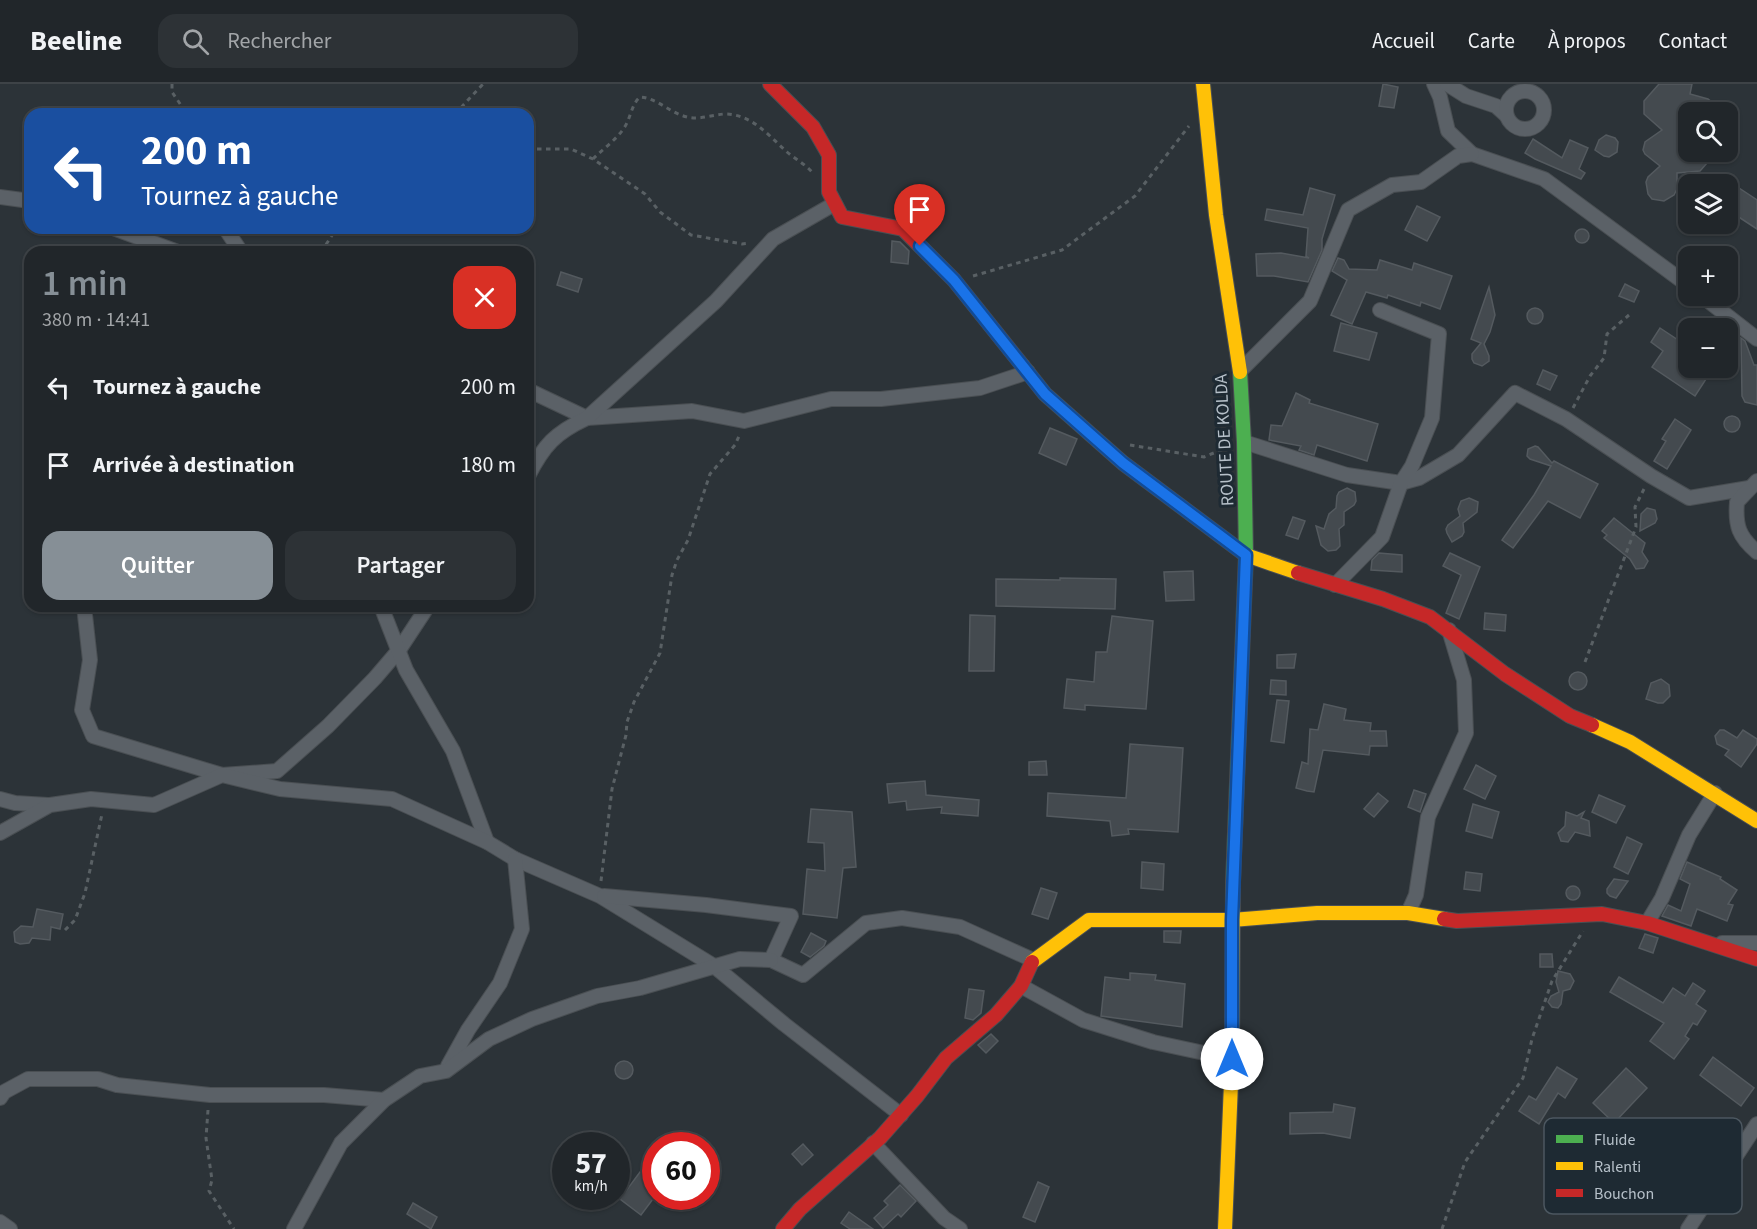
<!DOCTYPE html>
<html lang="fr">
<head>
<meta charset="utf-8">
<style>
	:root { --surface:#21262a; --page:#2d3236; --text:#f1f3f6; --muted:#a2a5a8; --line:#3e4347; --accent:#868f96 }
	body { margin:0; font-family:"Source Sans 3",sans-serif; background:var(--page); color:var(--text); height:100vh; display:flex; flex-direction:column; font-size:22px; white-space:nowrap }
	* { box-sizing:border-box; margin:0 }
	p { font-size:20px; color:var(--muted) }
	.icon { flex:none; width:33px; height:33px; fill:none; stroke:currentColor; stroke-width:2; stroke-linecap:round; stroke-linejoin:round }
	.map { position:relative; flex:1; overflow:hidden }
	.panel { position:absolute; left:24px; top:162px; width:510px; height:366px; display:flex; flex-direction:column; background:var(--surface); border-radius:18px; box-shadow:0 2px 4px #0004,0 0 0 2px var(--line) }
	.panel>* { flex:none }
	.hud { position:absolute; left:24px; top:24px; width:510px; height:126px; border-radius:18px; box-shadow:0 2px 4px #0004,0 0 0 2px var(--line); background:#1a4fa0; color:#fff; overflow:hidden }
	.buttons { position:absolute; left:1678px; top:18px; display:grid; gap:12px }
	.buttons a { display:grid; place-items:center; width:60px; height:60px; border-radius:12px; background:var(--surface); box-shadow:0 2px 4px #0004,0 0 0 2px var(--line); font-size:30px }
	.speed { position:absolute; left:552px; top:1048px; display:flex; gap:12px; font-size:30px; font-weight:700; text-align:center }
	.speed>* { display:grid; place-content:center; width:78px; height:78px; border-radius:50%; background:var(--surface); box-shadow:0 2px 4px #0004,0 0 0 2px var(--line); line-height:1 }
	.speed small { font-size:15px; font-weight:400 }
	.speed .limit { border:9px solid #d22; background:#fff; color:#111 }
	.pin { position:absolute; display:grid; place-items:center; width:51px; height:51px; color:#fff; margin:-62px -26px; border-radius:50% 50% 50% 0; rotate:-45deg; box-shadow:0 0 6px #0007 }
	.pin .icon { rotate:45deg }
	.me { position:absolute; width:66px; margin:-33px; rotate:0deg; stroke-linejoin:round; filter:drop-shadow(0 0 4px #0008) }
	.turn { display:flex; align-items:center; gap:21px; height:126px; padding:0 18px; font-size:27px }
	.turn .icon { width:78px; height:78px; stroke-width:2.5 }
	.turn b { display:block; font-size:42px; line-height:51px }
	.round { display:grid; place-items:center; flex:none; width:63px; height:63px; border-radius:18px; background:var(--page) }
	.head { display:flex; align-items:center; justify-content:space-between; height:102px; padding:0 18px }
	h1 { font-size:36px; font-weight:600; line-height:45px; color:var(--accent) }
	.primary-button { display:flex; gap:12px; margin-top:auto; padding:12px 18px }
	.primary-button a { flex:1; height:69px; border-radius:18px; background:var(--accent); color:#fff; font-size:24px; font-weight:600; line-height:69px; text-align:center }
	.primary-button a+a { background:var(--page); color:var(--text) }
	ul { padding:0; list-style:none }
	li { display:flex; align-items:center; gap:18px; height:78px; padding:0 18px }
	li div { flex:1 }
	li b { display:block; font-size:22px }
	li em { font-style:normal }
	header { display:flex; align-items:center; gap:36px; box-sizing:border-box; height:84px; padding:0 30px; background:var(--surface); border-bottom:2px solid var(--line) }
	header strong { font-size:28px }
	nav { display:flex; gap:33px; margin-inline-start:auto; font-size:21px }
	.search { width:420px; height:54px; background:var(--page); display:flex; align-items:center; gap:15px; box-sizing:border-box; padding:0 21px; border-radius:18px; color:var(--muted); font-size:22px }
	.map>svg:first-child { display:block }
	.building { fill:#444a4f; stroke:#545a5f; stroke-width:1.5 }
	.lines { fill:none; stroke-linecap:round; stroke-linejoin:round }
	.street-casing { stroke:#4a4f53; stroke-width:16 }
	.fast-casing { stroke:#4a4f53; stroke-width:16 }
	.slow-casing { stroke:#4a4f53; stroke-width:16 }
	.jam-casing { stroke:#4a4f53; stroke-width:16 }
	.path { stroke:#596064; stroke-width:3; stroke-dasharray:4.5 4.5; stroke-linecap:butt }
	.street { stroke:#5b6167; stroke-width:14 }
	.fast { stroke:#4caf50; stroke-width:14 }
	.slow { stroke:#ffc107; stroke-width:14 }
	.jam { stroke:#c62828; stroke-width:14 }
	.route-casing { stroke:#114b97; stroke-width:15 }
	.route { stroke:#1a73e8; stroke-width:10 }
	.labels { text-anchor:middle; stroke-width:6; stroke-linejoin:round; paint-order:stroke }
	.street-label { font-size:18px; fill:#b6c0c9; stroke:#1e2a33 }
	.key { fill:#1e2a33; stroke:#4c5760; stroke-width:1.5 }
	.key-label { font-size:16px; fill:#b6c0c9 }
</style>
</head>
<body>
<header>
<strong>Beeline</strong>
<div class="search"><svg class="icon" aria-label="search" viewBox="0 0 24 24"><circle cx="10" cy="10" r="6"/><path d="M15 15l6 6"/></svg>Rechercher</div>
<nav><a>Accueil</a><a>Carte</a><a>À propos</a><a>Contact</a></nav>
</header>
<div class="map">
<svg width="1757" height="1145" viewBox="0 0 1757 1145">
	<rect width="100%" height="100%" fill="#2c3338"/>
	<g class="building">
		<polygon points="1383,0 1398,3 1394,24 1379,22"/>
		<polygon points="1659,0 1692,0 1690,10 1708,15 1724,28 1689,28 1689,68 1710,68 1708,78 1700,87 1677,89 1677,105 1674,111 1664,117 1652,115 1648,110 1646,98 1648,93 1660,82 1645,70 1643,66 1645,58 1662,46 1644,30 1644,17"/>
		<polygon points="1606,51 1615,54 1618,58 1617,68 1609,73 1604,72 1595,66 1599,56"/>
		<polygon points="1533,55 1562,74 1570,56 1588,64 1579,85 1585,89 1581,95 1535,75 1525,69"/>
		<polygon points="1733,100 1757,116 1757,145 1728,126 1728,107"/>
		<polygon points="1310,104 1335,111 1322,155 1322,166 1308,198 1274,192 1257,192 1256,170 1281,169 1309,174 1306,172 1308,144 1265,136 1267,125 1303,131"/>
		<polygon points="1417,122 1440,133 1427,157 1405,146"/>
		<circle cx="1582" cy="152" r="7"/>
		<polygon points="892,157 900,158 909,167 908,180 891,178"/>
		<polygon points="1338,174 1344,176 1349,185 1377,186 1380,176 1412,186 1414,179 1452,192 1440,225 1421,218 1420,222 1388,211 1387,214 1366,208 1352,240 1331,231 1347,196 1332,187"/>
		<polygon points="561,188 582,195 578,208 557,201"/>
		<polygon points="1625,200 1639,207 1634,218 1619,212"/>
		<polygon points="1489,203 1495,231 1490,248 1484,260 1489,272 1489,277 1482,282 1474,279 1472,275 1472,270 1481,259 1471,255"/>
		<circle cx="1535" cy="232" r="8"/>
		<polygon points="1341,239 1377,249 1369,276 1334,267"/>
		<polygon points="1660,244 1687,262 1681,269 1689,275 1689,284 1702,284 1710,289 1695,312 1652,283 1663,267 1651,258"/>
		<polygon points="1741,254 1745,257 1754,281 1757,281 1757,321 1745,318 1742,312"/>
		<polygon points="1543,286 1557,292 1550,306 1537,300"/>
		<polygon points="1296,309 1310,316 1309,319 1378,340 1367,377 1317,361 1314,371 1299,366 1301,362 1269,356 1271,341 1282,342"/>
		<circle cx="1732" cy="340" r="8"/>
		<polygon points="1675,335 1691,346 1667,385 1654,377 1666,357 1662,355"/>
		<polygon points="1050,344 1077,355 1066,381 1039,369"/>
		<polygon points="1535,362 1538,363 1552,379 1554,377 1598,400 1580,434 1548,417 1513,464 1502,456 1534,411 1551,382 1530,375 1527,372 1528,365"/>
		<polygon points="1347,404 1355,408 1356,417 1354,421 1344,428 1344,441 1339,445 1340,462 1336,466 1328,467 1321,461 1316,442 1324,445 1329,430 1336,424 1337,412 1339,408"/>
		<polygon points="1469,414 1478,418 1477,428 1463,439 1464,448 1462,452 1452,458 1447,449 1446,445 1448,441 1460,432 1458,425 1461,417"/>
		<polygon points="1647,424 1655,426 1657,435 1655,439 1640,447 1641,430"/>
		<polygon points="1293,433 1305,437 1298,455 1286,451"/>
		<polygon points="1614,434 1645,459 1642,468 1648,477 1644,484 1636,485 1630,475 1604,454 1607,451 1602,447"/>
		<polygon points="1379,469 1402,471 1402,488 1371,486 1372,476"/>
		<polygon points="1450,469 1480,483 1459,535 1446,529 1461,491 1443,482"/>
		<polygon points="1193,487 1194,516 1166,517 1164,488"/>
		<polygon points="1060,494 1116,495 1115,525 996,522 996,495 1060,496"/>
		<polygon points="1485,529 1506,531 1505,547 1484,545"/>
		<polygon points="970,531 995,532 994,587 969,587"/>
		<polygon points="1112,532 1153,537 1146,625 1085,621 1085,626 1064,624 1067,595 1094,598 1096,568 1107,568"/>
		<polygon points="1296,570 1294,584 1277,584 1277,571"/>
		<circle cx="1578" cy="597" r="9"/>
		<polygon points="1661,595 1669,601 1670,612 1663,619 1658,619 1646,615 1651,599"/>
		<polygon points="1271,596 1286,597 1286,611 1270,610"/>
		<polygon points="1277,616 1289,617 1284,659 1271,657"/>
		<polygon points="1324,620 1346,625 1344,636 1371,639 1370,647 1386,647 1387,662 1370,662 1369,671 1323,666 1314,708 1307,707 1296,704 1302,678 1308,680 1310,645 1318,646"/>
		<polygon points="1720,646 1724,646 1737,654 1743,646 1757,655 1757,660 1741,683 1725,671 1729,666 1717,660 1715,652"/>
		<polygon points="1130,660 1183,664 1178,748 1128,745 1129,750 1112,752 1110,737 1047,732 1048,709 1126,714"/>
		<polygon points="1046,677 1047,691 1029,691 1029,678"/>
		<polygon points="1476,681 1496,692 1485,715 1464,705"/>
		<polygon points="925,697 926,711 979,716 978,732 941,729 942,723 907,726 906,717 889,719 887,700"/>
		<polygon points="1414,706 1426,710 1420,728 1408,723"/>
		<polygon points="1378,709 1388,717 1374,733 1364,725"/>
		<polygon points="1599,711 1625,722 1616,739 1592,728"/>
		<polygon points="1473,720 1499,728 1492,754 1466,747"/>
		<polygon points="811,725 852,728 856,783 843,784 837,834 803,830 807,785 825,787 824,759 808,758"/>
		<polygon points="1566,728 1577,732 1584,728 1581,734 1589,737 1590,752 1575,748 1568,758 1561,757 1558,749 1565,742"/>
		<polygon points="1627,753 1642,760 1628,790 1614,783"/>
		<polygon points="1142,778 1164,780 1163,806 1141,804"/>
		<polygon points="1687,778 1721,793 1720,795 1737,806 1728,820 1733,821 1727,837 1697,825 1691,842 1662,832 1668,821 1681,827 1690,800 1680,795"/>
		<polygon points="1466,788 1482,790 1480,807 1464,805"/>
		<polygon points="1614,795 1628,797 1616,814 1610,812 1607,809 1607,805"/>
		<circle cx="1573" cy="809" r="7"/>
		<polygon points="1041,804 1057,809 1048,835 1032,830"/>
		<polygon points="37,825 63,830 60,845 51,843 50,856 32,854 29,859 20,860 15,858 14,848 21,842 33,843"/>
		<polygon points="1164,847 1181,847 1180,859 1164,858"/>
		<polygon points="811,849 826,857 824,862 810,873 801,868"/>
		<polygon points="1645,850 1658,854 1653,869 1639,864"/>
		<polygon points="1540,870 1552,870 1553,883 1540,883"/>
		<polygon points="1558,887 1570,890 1574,897 1570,905 1563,907 1561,920 1558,924 1552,923 1548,918 1551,912 1559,908 1556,898"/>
		<polygon points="1130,889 1156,891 1155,896 1185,900 1182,943 1101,932 1105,893 1130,896"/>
		<polygon points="1619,893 1663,919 1673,904 1685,912 1693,899 1705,907 1696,920 1706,927 1697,941 1693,939 1685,952 1689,955 1674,975 1650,957 1664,939 1610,908"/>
		<polygon points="969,905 984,907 981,929 973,936 965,934"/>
		<polygon points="991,950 998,957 986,969 978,961"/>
		<polygon points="1713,973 1754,1004 1741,1022 1700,991"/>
		<circle cx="624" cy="986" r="9"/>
		<polygon points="1557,983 1577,995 1565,1014 1558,1009 1539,1040 1519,1027 1529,1012 1536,1016"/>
		<polygon points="1626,984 1647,1004 1614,1039 1593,1019"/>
		<polygon points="1334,1020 1355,1024 1350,1054 1323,1049 1290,1050 1290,1029 1333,1028"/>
		<polygon points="803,1060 813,1071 802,1081 792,1070"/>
		<polygon points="640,1088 656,1099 656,1111 641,1131 620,1115"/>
		<polygon points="1038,1098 1049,1103 1035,1138 1023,1133"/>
		<polygon points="900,1101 916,1117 901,1133 898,1130 883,1144 874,1134 888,1121 884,1117"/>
		<polygon points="413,1119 437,1133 431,1145 407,1130"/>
		<polygon points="849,1128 873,1145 850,1145 841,1139"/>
	</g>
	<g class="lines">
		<g class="street-casing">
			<g id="street">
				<polyline points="1434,0 1440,13 1448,47 1472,70 1544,95 1689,202"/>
				<polyline points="1447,0 1466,12 1496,22 1506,31"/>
				<circle cx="1525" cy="26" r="19"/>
				<polyline points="0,113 30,117"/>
				<polyline points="113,144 178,168"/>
				<polyline points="225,144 241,168"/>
				<polyline points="1702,212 1757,255"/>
				<polyline points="1240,287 1310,217 1348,126 1392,101 1421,98 1458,72 1472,70"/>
				<polyline points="528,306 587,334 692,327 744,337 831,315 881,315 980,304 1028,288"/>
				<polyline points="1244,358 1347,391 1401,399 1419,394 1458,371 1515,309 1566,335 1651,392 1689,414 1749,404"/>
				<path d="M528,392C544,361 555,349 587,334L716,217L773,155L834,120"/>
				<path d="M1757,397L1737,418C1735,442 1739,453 1757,468"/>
				<polyline points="1335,501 1382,453 1401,399 1412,382 1432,334 1439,250 1380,226"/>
				<polyline points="84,522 90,576 82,626 93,652 222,691 277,687 328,642 375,594 399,566 428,522"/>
				<polyline points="381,522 406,586 453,667 487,758"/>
				<polyline points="0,715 15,719 48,721"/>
				<polyline points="0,749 50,721 91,715 154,721 222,691 280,705 392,715 487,758 515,775 600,812 714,882 784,940 901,1031"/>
				<polyline points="604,812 706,821 791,832 771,876 803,891 866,839 902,834 960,843 1033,876"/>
				<polyline points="1408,829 1416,811 1428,733 1466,649 1464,596 1449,546"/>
				<polyline points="1647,839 1662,814 1689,751 1715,709"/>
				<polyline points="1722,859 1757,859"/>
				<polyline points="1021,902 1083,936 1153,958 1232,975"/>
				<polyline points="448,982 468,946 500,899 522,845 515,775"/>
				<polyline points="0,1014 4,1008 28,995 98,995 117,1001 210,1011 324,1011 384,1016"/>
				<polyline points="873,1059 944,1134 960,1145"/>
				<polyline points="0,1138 10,1145"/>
				<polyline points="294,1145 341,1059 384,1016 420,992 446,987 489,955 532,935 597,912 640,904 740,875 771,876"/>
				<polyline points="1688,1145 1757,1040"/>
			</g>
		</g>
		<g class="fast-casing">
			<polyline id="fast" points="1233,799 1246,471 1244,358 1240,288"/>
		</g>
		<g class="slow-casing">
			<g id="slow">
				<polyline points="1203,0 1216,131 1240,288"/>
				<polyline points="1022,281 1045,310 1123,379 1246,471 1298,489"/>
				<polyline points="1592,641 1630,658 1757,737"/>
				<polyline points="1032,878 1089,836 1232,836 1317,829 1408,829 1444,835"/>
				<polyline points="1225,1145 1232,975 1233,799"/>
			</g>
		</g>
		<g class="jam-casing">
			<g id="jam">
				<polyline points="770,0 813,43 829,71 829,108 842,133 903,145 954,196 1022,281"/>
				<polyline points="1298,489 1383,515 1430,533 1505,590 1570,632 1592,641"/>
				<polyline points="1444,835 1457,837 1602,830 1647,839 1757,875"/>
				<polyline points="783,1145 800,1125 880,1054 917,1012 946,974 996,931 1021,902 1032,878"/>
			</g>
		</g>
		<g class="path">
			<polyline points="172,0 172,8 187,30"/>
			<polyline points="455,30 483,0"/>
			<polyline points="528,65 571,65 593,75 645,110 660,128 691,151 742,160 750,159"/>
			<path d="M593,75C603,65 616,56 624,44C631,34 631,21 640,13C657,14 670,29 687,33C699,36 712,31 724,30C752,30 768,51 787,68C795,75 805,80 812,88"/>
			<polyline points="321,168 337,144"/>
			<polyline points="973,192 1062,166 1135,112 1189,42"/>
			<polyline points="1573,324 1590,292 1604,274 1607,250 1629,231"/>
			<polyline points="1130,361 1204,373 1226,364"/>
			<polyline points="1585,578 1636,443 1635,423 1644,405"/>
			<polyline points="601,797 612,705 626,651 627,638 634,618 660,569 672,491 677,476 688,456 710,390 735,361 740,350"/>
			<polyline points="65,846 75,836 85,809 102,730"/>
			<polyline points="208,1026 206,1054 212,1096 209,1107 234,1145"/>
			<polyline points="1442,1145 1465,1078 1523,994 1532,955 1552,897 1583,847"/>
		</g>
		<use href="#street" class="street"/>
		<use href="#fast" class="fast"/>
		<use href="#slow" class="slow"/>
		<use href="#jam" class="jam"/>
	</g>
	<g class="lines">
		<g class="route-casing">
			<polyline id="route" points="920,162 954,196 1045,310 1123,379 1246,471 1232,836 1232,975"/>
		</g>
		<use href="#route" class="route"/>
	</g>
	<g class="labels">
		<g class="street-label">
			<text transform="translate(1224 356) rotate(-93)" y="6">ROUTE DE KOLDA</text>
		</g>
	</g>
	<rect x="1544" y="1034" width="198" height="96" rx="9" class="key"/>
	<rect x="1556" y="1051" width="27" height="8" fill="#4caf50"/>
	<rect x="1556" y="1078" width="27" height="8" fill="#ffc107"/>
	<rect x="1556" y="1105" width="27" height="8" fill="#c62828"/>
	<g class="key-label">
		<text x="1594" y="1061">Fluide</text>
		<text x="1594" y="1088">Ralenti</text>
		<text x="1594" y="1115">Bouchon</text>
	</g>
</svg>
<div class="buttons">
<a><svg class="icon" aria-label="search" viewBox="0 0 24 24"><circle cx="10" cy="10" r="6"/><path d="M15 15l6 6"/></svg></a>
<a><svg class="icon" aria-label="layers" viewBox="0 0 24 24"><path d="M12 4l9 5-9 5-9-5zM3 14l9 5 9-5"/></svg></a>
<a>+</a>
<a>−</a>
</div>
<div class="speed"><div>57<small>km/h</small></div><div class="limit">60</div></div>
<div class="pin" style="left:920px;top:162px;background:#d93025"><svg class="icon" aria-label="arrive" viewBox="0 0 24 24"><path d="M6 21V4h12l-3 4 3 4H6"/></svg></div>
<svg class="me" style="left:1232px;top:975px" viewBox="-20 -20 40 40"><circle r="19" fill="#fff"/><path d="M0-13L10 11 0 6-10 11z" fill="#1a73e8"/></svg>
<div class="hud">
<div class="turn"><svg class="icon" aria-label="left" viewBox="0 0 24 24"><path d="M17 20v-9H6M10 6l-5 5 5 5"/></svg><div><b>200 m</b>Tournez à gauche</div></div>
</div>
<section class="panel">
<div class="head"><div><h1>1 min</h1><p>380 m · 14:41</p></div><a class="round" style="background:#d93025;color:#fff"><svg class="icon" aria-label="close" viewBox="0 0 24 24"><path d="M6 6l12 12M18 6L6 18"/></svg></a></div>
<ul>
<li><svg class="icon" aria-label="left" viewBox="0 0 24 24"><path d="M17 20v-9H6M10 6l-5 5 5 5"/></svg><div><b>Tournez à gauche</b></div><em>200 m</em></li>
<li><svg class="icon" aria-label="arrive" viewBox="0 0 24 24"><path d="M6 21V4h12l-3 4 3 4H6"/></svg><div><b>Arrivée à destination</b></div><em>180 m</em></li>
</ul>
<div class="primary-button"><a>Quitter</a><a>Partager</a></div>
</section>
</div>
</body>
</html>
